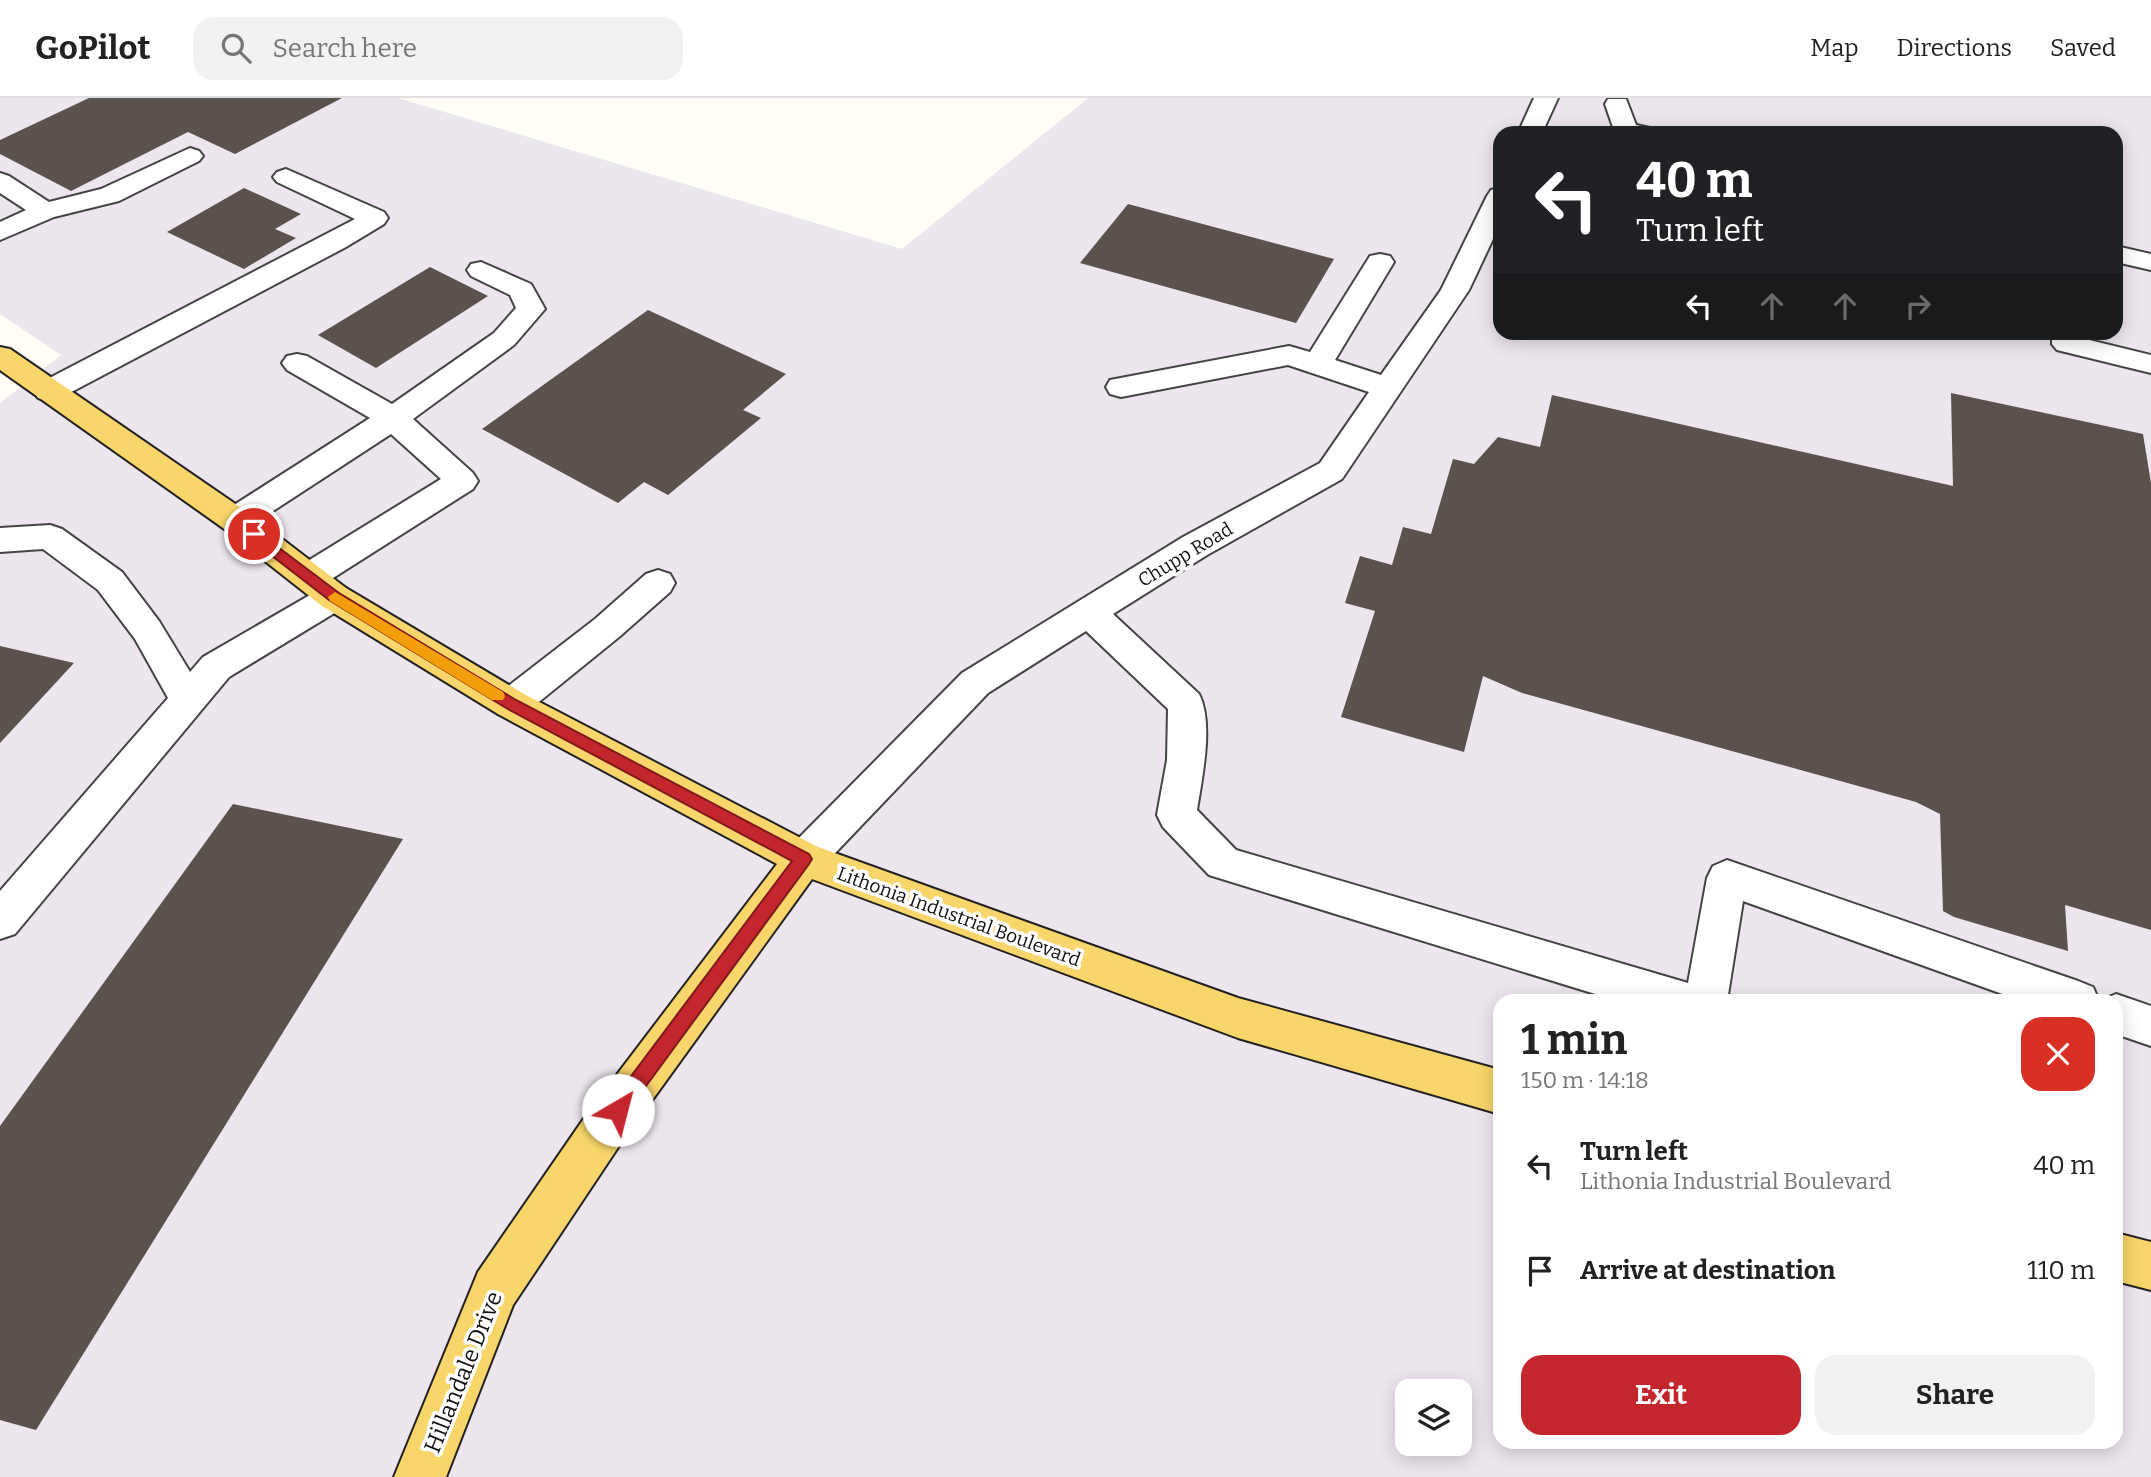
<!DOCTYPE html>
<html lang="en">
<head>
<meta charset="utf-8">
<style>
	:root { --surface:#fff; --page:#f2f2f2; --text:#222; --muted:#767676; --line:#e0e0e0; --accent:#c4262e }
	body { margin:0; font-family:Bitter,serif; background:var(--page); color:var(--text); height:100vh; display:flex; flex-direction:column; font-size:26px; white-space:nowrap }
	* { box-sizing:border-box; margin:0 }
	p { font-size:23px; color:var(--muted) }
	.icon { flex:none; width:38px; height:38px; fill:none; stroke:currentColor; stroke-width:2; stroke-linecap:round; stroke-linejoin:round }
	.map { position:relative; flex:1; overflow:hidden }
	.details { position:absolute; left:1493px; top:896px; width:630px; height:455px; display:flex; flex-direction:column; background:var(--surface); border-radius:21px; box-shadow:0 4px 18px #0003 }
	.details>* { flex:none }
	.guide { position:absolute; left:1493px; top:28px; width:630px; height:214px; border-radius:21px; box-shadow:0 4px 18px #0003; background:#202124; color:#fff; overflow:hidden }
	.tools { position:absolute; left:1395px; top:1281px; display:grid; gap:14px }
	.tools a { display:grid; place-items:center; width:77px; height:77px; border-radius:14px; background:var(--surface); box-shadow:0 4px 18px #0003; font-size:35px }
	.pin { position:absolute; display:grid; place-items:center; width:60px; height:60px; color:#fff; margin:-30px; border:4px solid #fff; border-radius:50%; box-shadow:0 2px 7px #0007 }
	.me { position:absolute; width:77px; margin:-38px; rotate:37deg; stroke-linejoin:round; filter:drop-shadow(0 0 5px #0008) }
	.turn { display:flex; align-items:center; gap:24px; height:147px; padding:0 28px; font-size:32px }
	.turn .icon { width:91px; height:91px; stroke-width:2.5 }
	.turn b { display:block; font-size:49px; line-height:60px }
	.lanes { display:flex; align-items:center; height:66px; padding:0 28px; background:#0003; justify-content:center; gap:35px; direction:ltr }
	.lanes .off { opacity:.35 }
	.round { display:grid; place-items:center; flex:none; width:74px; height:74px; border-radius:21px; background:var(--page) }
	.headline { display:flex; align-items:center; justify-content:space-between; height:119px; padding:0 28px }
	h1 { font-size:42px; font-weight:700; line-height:52px }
	.primary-button { display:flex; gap:14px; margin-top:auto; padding:14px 28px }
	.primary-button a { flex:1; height:80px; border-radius:21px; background:var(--accent); color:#fff; font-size:28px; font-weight:700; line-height:80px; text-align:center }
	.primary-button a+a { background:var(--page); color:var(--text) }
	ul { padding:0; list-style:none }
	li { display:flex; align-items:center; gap:21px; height:105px; padding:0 28px }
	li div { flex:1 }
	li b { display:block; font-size:26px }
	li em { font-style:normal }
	header { display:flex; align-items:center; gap:42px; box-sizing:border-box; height:98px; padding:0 35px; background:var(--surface); border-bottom:2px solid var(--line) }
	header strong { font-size:33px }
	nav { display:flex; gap:38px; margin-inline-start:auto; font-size:24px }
	.search { width:490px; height:63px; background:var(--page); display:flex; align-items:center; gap:18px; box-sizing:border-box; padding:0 24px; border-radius:21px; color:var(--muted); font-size:26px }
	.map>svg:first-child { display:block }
	.industrial { fill:#eee6ef; fill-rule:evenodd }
	.building { fill:#5a524d }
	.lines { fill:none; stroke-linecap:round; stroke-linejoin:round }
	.minor-casing { stroke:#444; stroke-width:4 }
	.major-casing { stroke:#222; stroke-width:4 }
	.minor { fill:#fff; fill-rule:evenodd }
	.major { fill:#f9d66b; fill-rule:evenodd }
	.route { fill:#c4262e; stroke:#7f191e; stroke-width:2 }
	.slow { fill:#f59e0b }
	.labels { text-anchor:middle; stroke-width:7; stroke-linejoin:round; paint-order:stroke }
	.street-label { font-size:19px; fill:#111; stroke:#fff }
	.near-street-label { font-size:23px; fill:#111; stroke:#fff }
</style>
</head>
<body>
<header>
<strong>GoPilot</strong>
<div class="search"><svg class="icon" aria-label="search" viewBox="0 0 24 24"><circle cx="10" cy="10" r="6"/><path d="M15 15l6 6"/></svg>Search here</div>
<nav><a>Map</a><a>Directions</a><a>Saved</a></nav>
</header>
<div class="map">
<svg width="2151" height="1379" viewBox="0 0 2151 1379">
	<rect width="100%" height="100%" fill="#fffdf5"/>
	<path class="industrial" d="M0,0H398L902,151L1088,0H2151V1379H0V305L61,257L0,216ZM1500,35H2116V234H1500ZM1500,903H2116V1344H1500ZM1407,1293H1460V1346H1407Z"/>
	<g class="building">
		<polygon points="89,0 342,0 235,56 188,34 71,93 0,56 0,42"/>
		<polygon points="244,90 301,116 275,131 296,140 244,171 167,134"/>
		<polygon points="1128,106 1334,161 1296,225 1080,165"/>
		<polygon points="430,169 488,198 376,270 318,237"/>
		<polygon points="648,212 786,276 743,312 761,320 668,397 644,384 618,405 482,331"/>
		<polygon points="1951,295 2143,336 2151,385 2151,832 2065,807 2068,853 1954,819 1943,813 1940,716 1916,704 1522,595 1483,578 1464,654 1341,619 1375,513 1345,505 1360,458 1392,467 1403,429 1431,436 1453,361 1474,366 1498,339 1540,349 1552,297 1953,388"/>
		<polygon points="0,548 74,565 0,645"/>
		<polygon points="233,706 403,741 36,1332 0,1322 0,1028"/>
	</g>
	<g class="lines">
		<g class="minor-casing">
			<g id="minor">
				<polygon points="1534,0 1558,0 1542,35 1518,35"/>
				<polygon points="1608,1 1626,1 1636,27 1650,30 1653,35 1615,35 1605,6"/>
				<polygon points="190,50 199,53 203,58 199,63 119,103 54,119 0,142 0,124 26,112 0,95 0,75 9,78 49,104 101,91"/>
				<polygon points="286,71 384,114 388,120 384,126 346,149 60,300 49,303 38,300 34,293 38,286 355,121 277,84 273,79 277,74"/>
				<path d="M1500,90V126L1469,192L1342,381L1207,457L1113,516L1199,596C1214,625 1202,680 1197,712L1236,752L1688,885L1707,780L1713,768L1727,762L2078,883L2093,889L2099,903H2022L1743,803L1727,903H1618L1209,777L1163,729L1157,717L1167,662L1168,611L1086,533L988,595L818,773L804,778L790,773L784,761L790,749L962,575L1183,439L1320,365L1369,294L1288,267L1121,299L1110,296L1106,289L1110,282L1289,248L1310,254L1370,158L1380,156L1390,158L1394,164L1335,262L1381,277L1441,192L1487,98L1491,92Z"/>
				<polygon points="2116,148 2151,156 2151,172 2116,164"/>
				<polygon points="481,164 531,186 545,211 514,247 413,321 473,375 478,383 473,391 322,487 310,490 298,487 293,478 298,469 441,381 391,336 247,430 235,434 223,430 219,422 223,414 370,320 287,272 282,265 287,258 297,256 307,258 392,306 494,235 516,210 510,197 471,178 467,172 471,166"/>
				<polygon points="2052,234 2081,234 2081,240 2151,257 2151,275 2057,252 2052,246"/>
				<polygon points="50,427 62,431 122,474 159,523 190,574 203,559 322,490 334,486 346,490 351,499 346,508 229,579 15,836 0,841 0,793 168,600 135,541 98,492 43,451 0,454 0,430"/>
				<polygon points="658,472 670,476 675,485 670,494 619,539 524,616 511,621 498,616 493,606 498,596 595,521 646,476"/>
				<polygon points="2116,896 2151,908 2151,948 2116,936 2116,903 2100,903"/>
			</g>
		</g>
		<g class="major-casing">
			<g id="major">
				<polygon points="0,249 10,251 247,414 346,490 524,596 818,749 1238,900 1500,972 1500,1016 1238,940 812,781 619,1048 513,1207 446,1379 394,1379 478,1174 587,1016 777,766 498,616 322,508 223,430 0,272"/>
				<polygon points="2116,1135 2151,1144 2151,1192 2116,1183"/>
			</g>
		</g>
		<use href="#minor" class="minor"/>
		<use href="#major" class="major"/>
	</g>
	<polygon class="route" points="254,431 339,495 516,602 809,756 812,761 809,766 624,1018 618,1021 611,1018 608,1012 611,1005 792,763 506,610 329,502 249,440 249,433"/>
	<polygon class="slow" points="335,494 503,594 505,598 503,602 492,602 330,503 328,499"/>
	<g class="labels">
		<g class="street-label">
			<text transform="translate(1185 456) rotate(-31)" y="7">Chupp Road</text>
			<text transform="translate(959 818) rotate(20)" y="7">Lithonia Industrial Boulevard</text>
		</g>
		<g class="near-street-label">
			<text transform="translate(463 1274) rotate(-68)" y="8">Hillandale Drive</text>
		</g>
	</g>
</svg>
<div class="tools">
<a><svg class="icon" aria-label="layers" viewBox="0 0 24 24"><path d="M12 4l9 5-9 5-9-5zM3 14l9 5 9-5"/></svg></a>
</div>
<div class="pin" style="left:254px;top:436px;background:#d93025"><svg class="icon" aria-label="arrive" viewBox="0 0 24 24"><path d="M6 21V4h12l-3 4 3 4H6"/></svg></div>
<svg class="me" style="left:618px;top:1012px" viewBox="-20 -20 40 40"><circle r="19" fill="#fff"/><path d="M0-13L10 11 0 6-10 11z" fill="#c4262e"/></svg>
<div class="guide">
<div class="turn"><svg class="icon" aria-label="left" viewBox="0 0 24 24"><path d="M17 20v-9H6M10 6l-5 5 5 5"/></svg><div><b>40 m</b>Turn left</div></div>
<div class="lanes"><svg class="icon" aria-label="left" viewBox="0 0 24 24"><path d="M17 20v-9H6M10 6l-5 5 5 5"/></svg><svg class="icon off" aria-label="ahead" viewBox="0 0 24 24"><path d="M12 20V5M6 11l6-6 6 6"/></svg><svg class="icon off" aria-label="ahead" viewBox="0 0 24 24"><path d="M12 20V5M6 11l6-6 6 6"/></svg><svg class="icon off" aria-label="right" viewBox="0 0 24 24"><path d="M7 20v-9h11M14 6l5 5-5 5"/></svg></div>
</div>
<section class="details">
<div class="headline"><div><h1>1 min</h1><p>150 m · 14:18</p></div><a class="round" style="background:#d93025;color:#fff"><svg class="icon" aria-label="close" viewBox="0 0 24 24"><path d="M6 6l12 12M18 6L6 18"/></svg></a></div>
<ul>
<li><svg class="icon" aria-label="left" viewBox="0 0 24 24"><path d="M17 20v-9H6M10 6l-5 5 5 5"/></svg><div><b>Turn left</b><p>Lithonia Industrial Boulevard</p></div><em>40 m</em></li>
<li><svg class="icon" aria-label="arrive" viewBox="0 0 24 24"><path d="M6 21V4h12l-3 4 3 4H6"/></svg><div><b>Arrive at destination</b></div><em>110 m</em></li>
</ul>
<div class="primary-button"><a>Exit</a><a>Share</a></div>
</section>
</div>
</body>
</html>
